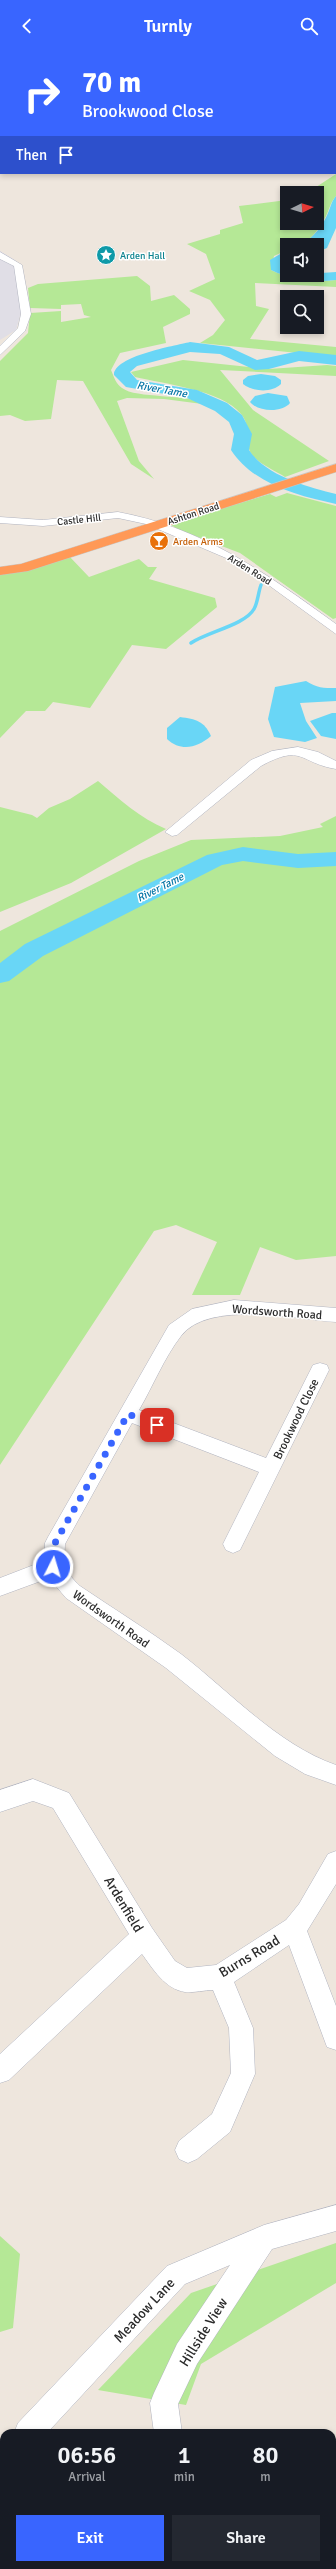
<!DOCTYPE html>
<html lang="en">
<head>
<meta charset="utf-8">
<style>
	:root { --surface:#171b24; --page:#242831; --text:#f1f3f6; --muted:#9ea1a6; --accent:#3965ff }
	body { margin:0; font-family:Signika,sans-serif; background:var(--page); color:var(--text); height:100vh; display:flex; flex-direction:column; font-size:15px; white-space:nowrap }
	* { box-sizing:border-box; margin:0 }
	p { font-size:13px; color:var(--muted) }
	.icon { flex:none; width:22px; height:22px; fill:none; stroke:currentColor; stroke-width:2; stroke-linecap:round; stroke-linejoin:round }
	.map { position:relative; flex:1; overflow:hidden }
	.side { position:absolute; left:0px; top:2377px; width:336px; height:140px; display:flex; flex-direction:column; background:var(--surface); border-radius:12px 12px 0 0; box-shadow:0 2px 6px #0003 }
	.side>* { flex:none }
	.guide { position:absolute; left:0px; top:0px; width:336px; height:122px; box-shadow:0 2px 6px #0003; background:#3965ff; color:#fff; overflow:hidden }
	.needle { width:26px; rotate:85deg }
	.buttons { position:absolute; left:280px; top:134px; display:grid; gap:8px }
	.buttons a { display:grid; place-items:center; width:44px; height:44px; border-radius:0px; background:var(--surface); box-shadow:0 2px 6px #0003; font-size:20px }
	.pin { position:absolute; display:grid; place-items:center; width:34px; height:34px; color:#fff; margin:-17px; border-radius:8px; box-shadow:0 2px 6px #0006 }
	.me { position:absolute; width:44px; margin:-22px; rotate:5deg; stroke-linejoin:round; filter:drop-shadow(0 0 3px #0008) }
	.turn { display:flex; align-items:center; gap:14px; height:84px; padding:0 16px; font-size:18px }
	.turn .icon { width:52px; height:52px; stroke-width:2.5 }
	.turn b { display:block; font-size:28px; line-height:34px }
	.then { display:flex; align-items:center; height:38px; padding:0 16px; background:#0003; gap:8px; font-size:15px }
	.eta { display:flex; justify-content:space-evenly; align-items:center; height:68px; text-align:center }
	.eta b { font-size:24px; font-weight:600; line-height:28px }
	.primary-button { display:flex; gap:8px; margin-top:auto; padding:8px 16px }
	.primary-button a { flex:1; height:46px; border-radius:0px; background:var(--accent); color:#fff; font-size:16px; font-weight:600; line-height:46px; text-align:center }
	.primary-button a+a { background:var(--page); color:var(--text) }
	header { display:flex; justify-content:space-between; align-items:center; height:52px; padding:0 16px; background:var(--accent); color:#fff; font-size:18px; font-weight:600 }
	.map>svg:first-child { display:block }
	.industrial { fill:#e0dee6 }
	.green { fill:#b5e896 }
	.water { fill:#69d6f6 }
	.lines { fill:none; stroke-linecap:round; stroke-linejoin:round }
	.stream-far1 { stroke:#69d6f6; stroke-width:2 }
	.stream { stroke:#69d6f6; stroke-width:3.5 }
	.river { fill:#69d6f6; fill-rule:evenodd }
	.street-casing { stroke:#b1b4c0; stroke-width:1 }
	.highway-casing { stroke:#c8c8c8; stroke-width:1 }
	.street { fill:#fff; fill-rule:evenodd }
	.highway { fill:#ff9957; fill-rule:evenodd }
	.route { stroke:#3965ff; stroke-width:7; stroke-dasharray:0 12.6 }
	.labels { text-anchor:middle; stroke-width:3; stroke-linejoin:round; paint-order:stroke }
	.far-culture-label { font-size:10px; fill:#0d838f; stroke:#fff; text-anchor:start }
	.far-street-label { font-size:10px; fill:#2b2b2b; stroke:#fff }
	.far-food-label { font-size:10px; fill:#c56008; stroke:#fff; text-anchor:start }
	.far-water-label { font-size:11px; font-style:italic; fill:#0575a6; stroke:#fff }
	.street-label { font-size:12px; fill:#2b2b2b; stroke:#fff }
	.near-street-label { font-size:14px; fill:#2b2b2b; stroke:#fff }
</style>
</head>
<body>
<header><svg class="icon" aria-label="back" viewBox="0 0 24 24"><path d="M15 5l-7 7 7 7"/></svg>Turnly<svg class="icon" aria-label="search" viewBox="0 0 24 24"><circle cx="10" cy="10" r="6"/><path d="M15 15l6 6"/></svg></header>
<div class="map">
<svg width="336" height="2517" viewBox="0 0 336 2517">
	<rect width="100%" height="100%" fill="#eee6dd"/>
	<polygon class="industrial" points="0,199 15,208 22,257 16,278 0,288"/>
	<g class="green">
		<path d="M336,122V144C330,151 330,156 326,164C320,176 313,185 302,193H287V198L274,204L271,218C292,228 313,231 336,228V235L255,231L256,254L269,257L250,287L336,295V305L200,291L213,283L225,268L210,248L189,239L215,227L206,202L187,192L220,182V178L243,171L239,154L287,148V171H317V141H307Z"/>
		<path d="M137,224L150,234L151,249L174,243L190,257V262L163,275L166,291L120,301L111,318C114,325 116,332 122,336C136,347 186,341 210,353L164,347L127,346L117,349L139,409L154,427L131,412L83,329L57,328L51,367L25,369L10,363L0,364V309L28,281L30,261L61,259V270L91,265L84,263L81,252L61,253V257L30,256L28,236L38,232Z"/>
		<path d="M183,308L269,317L327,313L336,314V324L220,318L253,358L329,409L285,425C274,418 253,410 249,397C246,385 250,372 241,362C222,338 164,332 135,325L131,320Z"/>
		<polygon points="287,441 336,454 336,566 333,567 240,501 177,477 170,472 270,442 276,445"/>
		<polygon points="69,504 89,525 139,507 148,515 157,515 149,527 215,546 217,555 166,597 132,593 90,656 53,650 45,659 26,659 0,686 0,522"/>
		<path d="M98,729C119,747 140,766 166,777L71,831L0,860V755L32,763L37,766L49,756L70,747Z"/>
		<polygon points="336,764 336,1204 296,1208 260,1195 240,1243 192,1243 217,1190 176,1173 154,1179 0,1413 0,879 139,809 191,788 280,784 323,775 320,772"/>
		<polygon points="0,2184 20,2202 13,2276 0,2280"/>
		<polygon points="336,2191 336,2231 201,2312 186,2353 98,2338 191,2241"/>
	</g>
	<g class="water">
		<path d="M336,144V176L327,196L317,200V193H302C313,185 323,174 328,161C331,154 331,150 336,144Z"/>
		<path d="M287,198V223L318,224L321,221L336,220V228C314,231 292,228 271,218L270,208Z"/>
		<path d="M261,322L275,324L281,328V332C272,341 253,340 243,332V328L248,324Z"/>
		<path d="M268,341L287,344L290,351C282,361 258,360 250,350L255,344Z"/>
		<path d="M306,629C317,636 323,636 336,636V649L300,651L306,669L317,686L305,690L274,685L268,667L275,635Z"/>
		<polygon points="332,661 336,661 336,687 321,684 310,669"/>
		<path d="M180,665C196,667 204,669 211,684C197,696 181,700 167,687V676Z"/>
	</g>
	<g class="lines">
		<polyline class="stream-far1" points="196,1 200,0"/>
		<path class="stream" d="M191,591C207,580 245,573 254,557C258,550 258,541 261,533"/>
		<g class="river">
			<path d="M190,290L229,295L257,308L299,299L336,303V313L299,309L269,317L255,318L220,302L190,300L137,314L130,320L137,328L197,338L227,351L242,363L252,382L249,398C266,424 308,435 336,442V452C298,444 253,432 231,398L234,382L229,370L215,359L187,346L126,335L114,323C114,304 174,294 190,290Z"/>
			<polygon points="243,795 298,802 336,800 336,814 298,816 243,809 222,813 43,904 9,929 0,931 0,911 25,892 207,803"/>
		</g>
		<g class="street-casing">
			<g id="street">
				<polygon points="0,200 22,213 31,262 25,279 0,303 0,294 18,276 21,262 14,214 0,207"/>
				<path d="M118,460C204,476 267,522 336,572V582L263,529L226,506L146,472L118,466L43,474L0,471V465L43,468Z"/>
				<path d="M298,695L318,700L336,709V717C299,711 303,691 261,714L177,783L172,784L165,780L251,708L272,699Z"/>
				<path d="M234,1248L336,1256V1270C296,1267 208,1248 181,1284C164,1306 153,1334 139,1358L266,1406L313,1313L320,1311L327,1313L329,1318L240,1498L233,1501L226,1498L223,1492L259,1420L132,1371L65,1492C64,1513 64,1519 80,1534C114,1557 148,1578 181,1602C229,1639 278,1693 336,1713V1733L305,1722L275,1704L166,1616L66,1546L49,1526L0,1544V1526L44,1509L45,1491L48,1485L169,1273L192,1257Z"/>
				<path d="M33,1727L69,1741L152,1876L175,1909L187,1916L216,1913L286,1868L299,1852L328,1802L336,1799V1832L307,1879L336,1954V1998L327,1995L289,1893L234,1930L253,1976L255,2022L230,2080L197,2107L188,2111L179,2107L175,2098L179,2089L212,2062L231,2021L229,1976L213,1938C205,1938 194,1941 185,1940C165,1937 153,1917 142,1902L9,2028L0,2031V2002L129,1882L53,1756L33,1749L0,1760V1738Z"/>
				<polygon points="336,2153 336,2179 272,2197 197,2312 178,2352 182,2381 154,2381 150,2351 154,2341 177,2292 230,2213 185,2232 47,2381 14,2381 18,2371 167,2214 264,2173"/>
				<polygon points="4,2392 4,2422 0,2424 0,2394"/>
				<polygon points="0,2442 4,2443 4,2480 0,2479"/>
				<polygon points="8,2513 38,2513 40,2517 10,2517"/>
				<polygon points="250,2513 282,2513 284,2517 252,2517"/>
			</g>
		</g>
		<g class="highway-casing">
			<g id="highway">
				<rect x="335" y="23" width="1" height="6"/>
				<rect x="0" y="76" width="1" height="6"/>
				<polygon points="336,412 336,420 28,519 0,523 0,515 21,512"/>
			</g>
		</g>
		<use href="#street" class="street"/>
		<use href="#highway" class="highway"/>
	</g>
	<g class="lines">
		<polyline class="route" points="53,1515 55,1491 128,1362 157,1373"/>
	</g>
	<defs>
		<g id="sight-disc" transform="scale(1)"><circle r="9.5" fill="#0f9aa8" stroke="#fff"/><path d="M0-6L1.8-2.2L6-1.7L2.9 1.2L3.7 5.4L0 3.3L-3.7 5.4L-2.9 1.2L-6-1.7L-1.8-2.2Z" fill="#fff"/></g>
		<g id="bar-disc" transform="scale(1)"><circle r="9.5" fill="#e8710a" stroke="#fff"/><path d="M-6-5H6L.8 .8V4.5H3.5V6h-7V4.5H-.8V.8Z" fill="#fff"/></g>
	</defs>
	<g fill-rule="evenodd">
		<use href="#sight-disc" x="106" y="203"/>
		<use href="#bar-disc" x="159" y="489"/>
	</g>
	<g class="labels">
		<g class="far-culture-label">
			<text x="120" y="207">Arden Hall</text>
		</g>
		<g class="far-street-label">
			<text transform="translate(193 461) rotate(-18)" y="4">Ashton Road</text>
			<text transform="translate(79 467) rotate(-6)" y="4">Castle Hill</text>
			<text transform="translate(250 517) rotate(32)" y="4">Arden Road</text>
		</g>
		<g class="far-food-label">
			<text x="173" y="493">Arden Arms</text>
		</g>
		<g class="far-water-label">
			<text transform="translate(162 337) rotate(10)" y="4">River Tame</text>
			<text transform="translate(160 835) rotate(-27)" y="4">River Tame</text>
		</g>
		<g class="street-label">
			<text transform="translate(277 1260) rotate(4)" y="4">Wordsworth Road</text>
			<text transform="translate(296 1367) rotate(-64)" y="4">Brookwood Close</text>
			<text transform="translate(111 1567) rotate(35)" y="4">Wordsworth Road</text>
		</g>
		<g class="near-street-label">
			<text transform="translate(124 1852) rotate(59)" y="5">Ardenfield</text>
			<text transform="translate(249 1904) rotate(-31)" y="5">Burns Road</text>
			<text transform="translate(144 2258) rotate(-47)" y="5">Meadow Lane</text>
			<text transform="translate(203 2280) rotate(-58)" y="5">Hillside View</text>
		</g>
	</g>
</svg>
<div class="buttons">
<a><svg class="needle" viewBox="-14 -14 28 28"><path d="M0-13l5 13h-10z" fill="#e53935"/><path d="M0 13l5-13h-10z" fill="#9ea1a6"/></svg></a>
<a><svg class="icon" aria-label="sound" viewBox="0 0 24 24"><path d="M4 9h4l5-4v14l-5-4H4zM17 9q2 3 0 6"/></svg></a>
<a><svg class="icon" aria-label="search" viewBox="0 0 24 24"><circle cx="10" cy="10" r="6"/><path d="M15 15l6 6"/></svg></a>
</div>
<div class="pin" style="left:157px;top:1373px;background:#d93025"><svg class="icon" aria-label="arrive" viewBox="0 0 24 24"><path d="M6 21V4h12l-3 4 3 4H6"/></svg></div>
<svg class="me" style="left:53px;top:1515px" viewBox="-20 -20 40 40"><circle r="17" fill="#3965ff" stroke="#fff" stroke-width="3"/><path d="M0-11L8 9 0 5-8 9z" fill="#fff"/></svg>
<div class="guide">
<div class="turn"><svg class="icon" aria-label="right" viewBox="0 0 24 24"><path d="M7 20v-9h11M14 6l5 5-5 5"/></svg><div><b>70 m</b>Brookwood Close</div></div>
<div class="then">Then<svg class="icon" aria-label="arrive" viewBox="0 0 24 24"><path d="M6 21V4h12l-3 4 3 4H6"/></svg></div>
</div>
<section class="side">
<div class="eta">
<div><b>06:56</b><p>Arrival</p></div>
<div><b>1</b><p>min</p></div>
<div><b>80</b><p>m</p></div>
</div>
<div class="primary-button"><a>Exit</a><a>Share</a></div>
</section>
</div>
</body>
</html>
